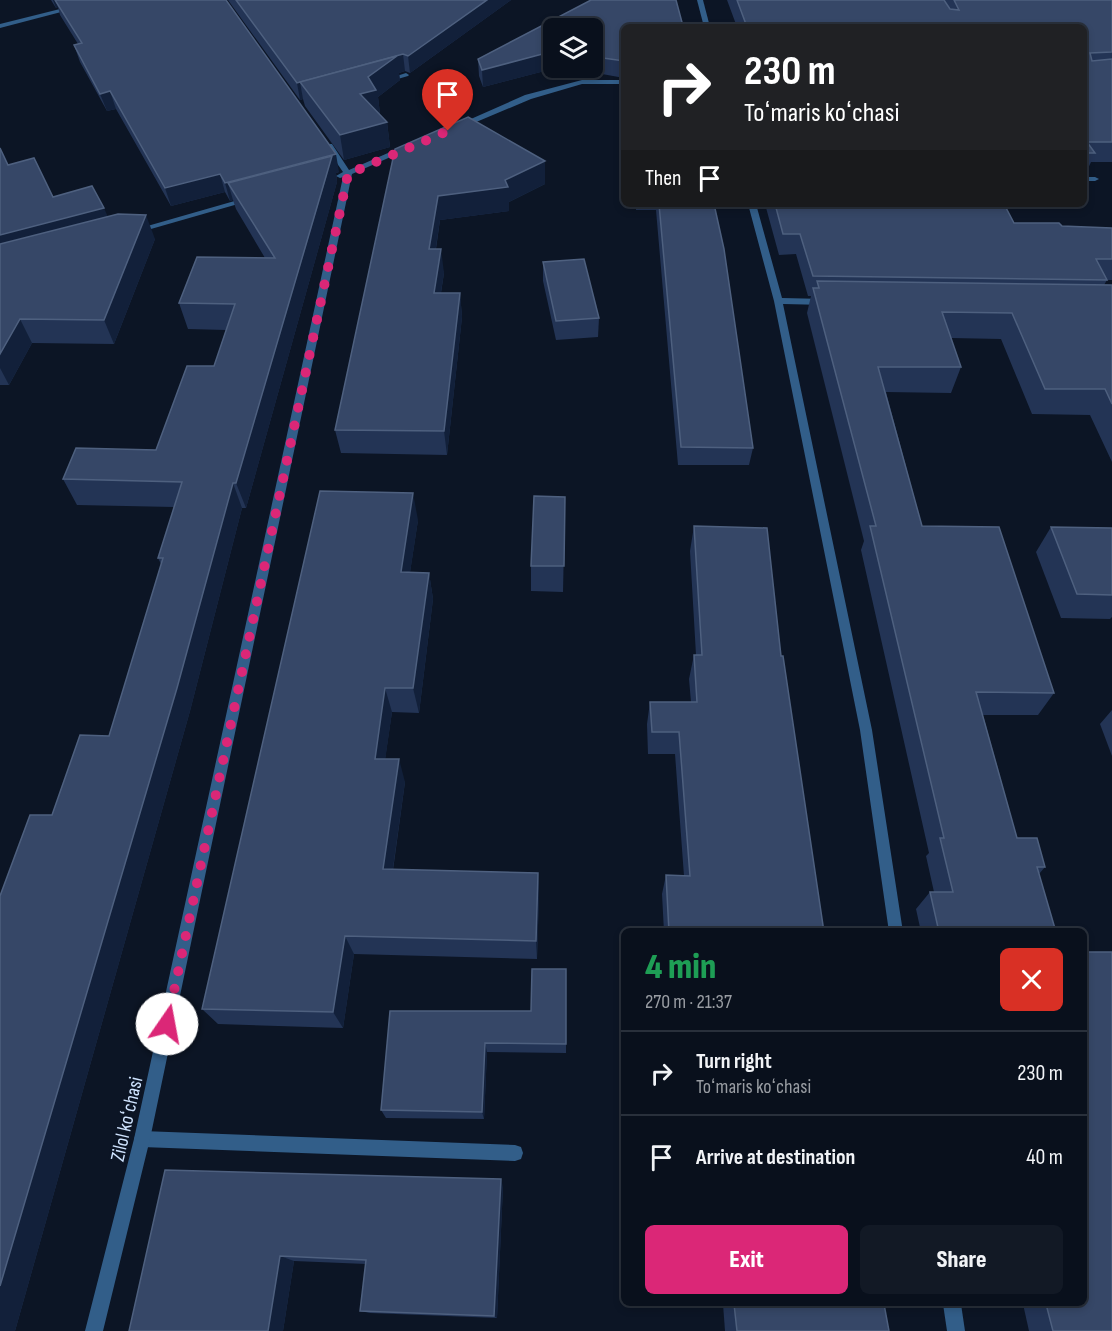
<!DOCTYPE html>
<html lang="en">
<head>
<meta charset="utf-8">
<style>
	:root { --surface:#09101c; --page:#121925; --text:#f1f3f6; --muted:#999da3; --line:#29303b; --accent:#db2777 }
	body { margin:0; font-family:"Sofia Sans Condensed",sans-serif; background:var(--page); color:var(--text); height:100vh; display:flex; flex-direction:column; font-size:22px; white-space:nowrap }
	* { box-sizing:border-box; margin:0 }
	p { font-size:20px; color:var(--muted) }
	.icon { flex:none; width:33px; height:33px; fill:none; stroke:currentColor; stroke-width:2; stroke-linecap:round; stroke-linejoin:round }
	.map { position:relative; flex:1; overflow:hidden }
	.sheet { position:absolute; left:621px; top:928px; width:466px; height:378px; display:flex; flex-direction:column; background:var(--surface); border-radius:9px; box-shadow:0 3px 9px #0003,0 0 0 2px var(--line) }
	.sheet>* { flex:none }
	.hud { position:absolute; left:621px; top:24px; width:466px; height:183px; border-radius:9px; box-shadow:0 3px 9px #0003,0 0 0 2px var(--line); background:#202124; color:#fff; overflow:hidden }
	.controls { position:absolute; left:543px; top:18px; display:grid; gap:12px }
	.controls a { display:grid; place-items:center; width:60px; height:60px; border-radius:9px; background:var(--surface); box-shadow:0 3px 9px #0003,0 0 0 2px var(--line); font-size:30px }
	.pin { position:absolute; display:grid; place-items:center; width:51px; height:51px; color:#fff; margin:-62px -26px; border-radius:50% 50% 50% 0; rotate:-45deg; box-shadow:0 0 6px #0007 }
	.pin .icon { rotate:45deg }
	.me { position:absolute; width:66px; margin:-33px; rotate:12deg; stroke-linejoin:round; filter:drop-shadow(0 0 4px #0008) }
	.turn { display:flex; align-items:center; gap:21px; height:126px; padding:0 24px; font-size:27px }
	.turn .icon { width:78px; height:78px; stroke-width:2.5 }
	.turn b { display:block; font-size:42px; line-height:51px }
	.then { display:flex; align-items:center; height:57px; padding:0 24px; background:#0003; gap:12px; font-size:22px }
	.round { display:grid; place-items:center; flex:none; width:63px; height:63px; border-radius:9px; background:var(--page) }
	.summary { display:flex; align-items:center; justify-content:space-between; height:102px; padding:0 24px }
	h1 { font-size:36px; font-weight:800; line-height:45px; color:#1e9e55 }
	.button { display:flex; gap:12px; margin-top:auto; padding:12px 24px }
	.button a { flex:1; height:69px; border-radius:9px; background:var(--accent); color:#fff; font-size:24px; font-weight:800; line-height:69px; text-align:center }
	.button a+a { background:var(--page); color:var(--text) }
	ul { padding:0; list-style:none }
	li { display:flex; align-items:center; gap:18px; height:84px; padding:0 24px; border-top:2px solid var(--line) }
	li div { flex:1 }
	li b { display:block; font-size:22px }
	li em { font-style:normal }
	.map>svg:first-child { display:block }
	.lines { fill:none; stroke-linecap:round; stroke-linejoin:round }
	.lane { fill:#325e89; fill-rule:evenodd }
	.street { fill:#325e89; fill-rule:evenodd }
	.wall { fill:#233455 }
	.shaded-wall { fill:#12203a }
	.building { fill:#364767; stroke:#4e607f; stroke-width:1.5 }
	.route { stroke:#db2777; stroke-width:10; stroke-dasharray:0 18 }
	.labels { text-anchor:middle; stroke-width:4.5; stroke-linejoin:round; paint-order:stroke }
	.street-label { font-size:20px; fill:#d0e4ff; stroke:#0c1525 }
</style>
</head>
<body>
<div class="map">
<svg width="1112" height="1331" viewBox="0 0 1112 1331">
	<rect width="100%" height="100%" fill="#0c1525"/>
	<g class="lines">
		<g class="lane">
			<polygon points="96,0 107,0 0,28 0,24"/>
			<polygon points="406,73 409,75 408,76 384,83 381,81"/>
			<polygon points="1084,177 1095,177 1099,179 1095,181 1084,181"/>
			<polygon points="142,1131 515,1145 521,1147 523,1153 521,1159 515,1161 142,1147 136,1145 134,1139 136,1133"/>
		</g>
		<g class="street">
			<polygon points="697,0 703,0 710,27 704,27"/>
			<polygon points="582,80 624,80 624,84 582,84 531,99 462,128 455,126 525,95"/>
			<polygon points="326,144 332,144 349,170 404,146 411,148 352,174 150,1139 103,1331 85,1331 134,1139 343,177 340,178 336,176 343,172 325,146"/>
			<polygon points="245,198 252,200 137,233 130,231"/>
			<polygon points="748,204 756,204 782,298 826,299 830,302 826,305 783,304 872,730 903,932 889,932 860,730 774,301"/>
			<polygon points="943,1304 961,1304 965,1331 947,1331"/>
		</g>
	</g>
	<g class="wall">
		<polygon points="51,0 226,0 339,172 336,173 337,182 246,508 242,508 190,711 15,1331 0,1331 52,815 109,736 161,564 158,558 174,507 77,505 63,479 156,450 214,366 226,330 188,329 179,303 265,258 236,209 233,200 230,201 225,192 171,206 116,109 107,111 80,62 74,45 78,44 60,15 58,7 56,8"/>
		<polygon points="228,0 511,0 410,73 405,71 399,73 400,80 378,97 380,114 379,114 387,122 390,147 344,160 305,106 303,99 300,100"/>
		<polygon points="591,0 676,0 683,27 624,27 624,78 602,74 596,57 592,58 592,28 554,28 554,68 556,68 483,87 479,76 478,59"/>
		<polygon points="727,0 1112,0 1112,162 1091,162 1086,173 1084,173 1084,27 737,27"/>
		<polygon points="0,148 8,165 53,197 108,217 155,239 114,344 32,343 9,385 0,385"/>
		<polygon points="395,149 545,184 509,202 509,211 440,220 436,249 444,273 441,293 460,293 462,317 447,455 341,453 335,430"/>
		<polygon points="636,204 714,204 753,448 749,465 678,465 656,210 636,210"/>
		<polygon points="765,204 1004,204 1014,223 1062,226 1112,228 1112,280 1107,280 1104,285 1112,285 1112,462 1090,415 1032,414 1001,339 951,338 961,367 951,393 886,392 922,526 1054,693 1038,715 983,715 1017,838 1045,867 1039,874 1056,932 921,932 916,909 930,892 934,892 926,856 929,853 861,550 864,541 807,313 811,296 808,296 796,254 779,255"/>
		<polygon points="543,262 599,318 598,337 556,340 543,281"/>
		<polygon points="565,497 563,592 531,591 531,566"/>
		<polygon points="418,520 410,572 429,573 433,599 419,713 392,712 385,759 405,782 393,870 538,873 539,893 537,959 354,954 343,1028 218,1024 202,1009"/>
		<polygon points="694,526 781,656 824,932 664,932 662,894 666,875 684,876 675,754 648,754 647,724 650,702 691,702 689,679 694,655 696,655 690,551"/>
		<polygon points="1051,527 1112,528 1112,617 1110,619 1061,618 1036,552"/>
		<polygon points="1112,710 1112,756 1100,724"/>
		<polygon points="390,1011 566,1044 566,1053 487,1052 484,1119 386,1118 381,1110"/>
		<polygon points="165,1170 503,1187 497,1318 370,1313 360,1311 366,1264 294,1261 283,1331"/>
		<polygon points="723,1304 884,1304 889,1331 725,1331"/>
		<polygon points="1023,1304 1084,1304 1112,1331 1029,1331"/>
	</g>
	<g class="shaded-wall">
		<polygon points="53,0 55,0 58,7 56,8"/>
		<polygon points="487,0 511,0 410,73 408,56"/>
		<polygon points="597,40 596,57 592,58 592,41"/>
		<polygon points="554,51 554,68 556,68 483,87 482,70"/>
		<polygon points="403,54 405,71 399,73 400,80 378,97 380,114 364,118 300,82"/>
		<polygon points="300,82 303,99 300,100 297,83"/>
		<polygon points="110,91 116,109 107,111 100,94"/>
		<polygon points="387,122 390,147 344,160 340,135"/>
		<polygon points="336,154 339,172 336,173 337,182 246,508 236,483 327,175 228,183 233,200 230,201 225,183"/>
		<polygon points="545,161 545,184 509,202 509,211 440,220 432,273 429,249 438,196 505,180"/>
		<polygon points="220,174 225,192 171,206 165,188"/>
		<polygon points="104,208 114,231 0,262 0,235"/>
		<polygon points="146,215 155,239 114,344 104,320"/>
		<polygon points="441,249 444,273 437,316 434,293"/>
		<polygon points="460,293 462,317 447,455 444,431"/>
		<polygon points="20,319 32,343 9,385 0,368 0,354"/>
		<polygon points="233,483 242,508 190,711 15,1331 0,1331 0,1286"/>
		<polygon points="413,493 418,520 406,599 401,572"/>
		<polygon points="429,573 433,599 419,713 413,688"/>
		<polygon points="385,688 392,712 382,782 375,759"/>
		<polygon points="399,759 405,782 390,889 383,869"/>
		<polygon points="538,873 539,893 537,959 536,941"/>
		<polygon points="345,936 354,954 343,1028 333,1012"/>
		<polygon points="485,1043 487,1052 484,1119 482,1112"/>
		<polygon points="501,1179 503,1187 497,1318 494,1316"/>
		<polygon points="280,1256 294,1261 283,1331 268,1331"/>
	</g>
	<g class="building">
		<polygon points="55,0 226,0 336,154 225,183 220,174 165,188 110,91 100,94 74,45 82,43"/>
		<polygon points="236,0 487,0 408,56 403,54 297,83"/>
		<polygon points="591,0 676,0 683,26 682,27 624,27 624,61 603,58 597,40 592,41 592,28 554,28 554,51 482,70 478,59"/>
		<polygon points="737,0 944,0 950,9 959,10 954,0 1112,0 1112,52 1090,53 1092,61 1112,59 1112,142 1087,142 1095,153 1084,153 1084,27 747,27"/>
		<polygon points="397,56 368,77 376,90 360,94 387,122 340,135 300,82"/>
		<polygon points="468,117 545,161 505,180 508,187 438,196 429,249 441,249 434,293 460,293 444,431 335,430 395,149"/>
		<polygon points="0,148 8,165 34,158 53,197 92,186 104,208 0,235"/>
		<polygon points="332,156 236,483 233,483 177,688 0,1286 0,896 30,815 52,815 80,735 109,736 163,558 158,558 182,482 63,479 76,448 156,450 187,366 214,366 235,304 179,303 197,257 275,258 228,183"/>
		<polygon points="659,204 714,204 724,249 753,448 681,447"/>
		<polygon points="775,204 1004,204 1014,223 1059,223 1062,226 1112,228 1112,259 1096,259 1107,280 813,276 800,234 783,234"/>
		<polygon points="118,214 146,215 104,320 20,319 0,354 0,244"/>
		<polygon points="584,259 599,318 556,321 543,262"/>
		<polygon points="817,281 1112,285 1112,404 1105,389 1045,389 1012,313 942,312 961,367 878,367 922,526 999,527 1054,693 976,692 1017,838 1037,838 1045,867 1037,867 1056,932 939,932 930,892 953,892 940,838 944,838 870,526 876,526 813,288 819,288"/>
		<polygon points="320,491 413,493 401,572 429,573 413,688 385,688 375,759 399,759 383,869 538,873 536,941 345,936 333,1012 202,1009"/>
		<polygon points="534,496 565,497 564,566 531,566"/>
		<polygon points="694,526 767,528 781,656 783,656 824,932 669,932 666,875 690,876 679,732 652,732 650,702 697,702 694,655 702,655"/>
		<polygon points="1051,527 1112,528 1112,595 1077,594"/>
		<polygon points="1084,952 1112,952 1112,1331 1053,1331 1046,1304 1084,1304"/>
		<polygon points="532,969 566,969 566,1044 485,1043 482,1112 381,1110 390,1011 531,1011"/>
		<polygon points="165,1170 501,1179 494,1316 360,1311 366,1260 280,1256 268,1331 129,1331"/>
		<polygon points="734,1304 884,1304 889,1331 737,1331"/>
	</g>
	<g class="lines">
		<polyline class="route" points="167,1024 348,174 448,131"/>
	</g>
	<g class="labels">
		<g class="street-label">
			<text transform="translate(126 1119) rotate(-77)" y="7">Zilol koʻchasi</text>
		</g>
	</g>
</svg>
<div class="controls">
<a><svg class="icon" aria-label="layers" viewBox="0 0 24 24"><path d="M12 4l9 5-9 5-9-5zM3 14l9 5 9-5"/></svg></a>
</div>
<div class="pin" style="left:448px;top:131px;background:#d93025"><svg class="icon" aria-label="arrive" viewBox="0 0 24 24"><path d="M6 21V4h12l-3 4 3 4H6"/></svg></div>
<svg class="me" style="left:167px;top:1024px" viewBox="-20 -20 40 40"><circle r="19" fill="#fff"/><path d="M0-13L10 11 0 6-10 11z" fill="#db2777"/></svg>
<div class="hud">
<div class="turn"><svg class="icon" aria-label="right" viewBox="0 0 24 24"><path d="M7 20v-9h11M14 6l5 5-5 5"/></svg><div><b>230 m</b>Toʻmaris koʻchasi</div></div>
<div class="then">Then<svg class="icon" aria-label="arrive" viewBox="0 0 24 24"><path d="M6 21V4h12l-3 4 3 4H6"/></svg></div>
</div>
<section class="sheet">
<div class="summary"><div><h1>4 min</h1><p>270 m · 21:37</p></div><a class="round" style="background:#d93025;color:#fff"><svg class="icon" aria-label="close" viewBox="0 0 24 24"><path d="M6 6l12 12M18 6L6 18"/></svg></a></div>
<ul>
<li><svg class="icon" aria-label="right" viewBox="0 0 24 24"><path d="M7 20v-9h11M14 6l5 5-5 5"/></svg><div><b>Turn right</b><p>Toʻmaris koʻchasi</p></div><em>230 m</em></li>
<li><svg class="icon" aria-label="arrive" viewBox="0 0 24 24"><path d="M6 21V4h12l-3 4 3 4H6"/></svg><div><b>Arrive at destination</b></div><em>40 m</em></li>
</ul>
<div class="button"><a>Exit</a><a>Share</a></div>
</section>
</div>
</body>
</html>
